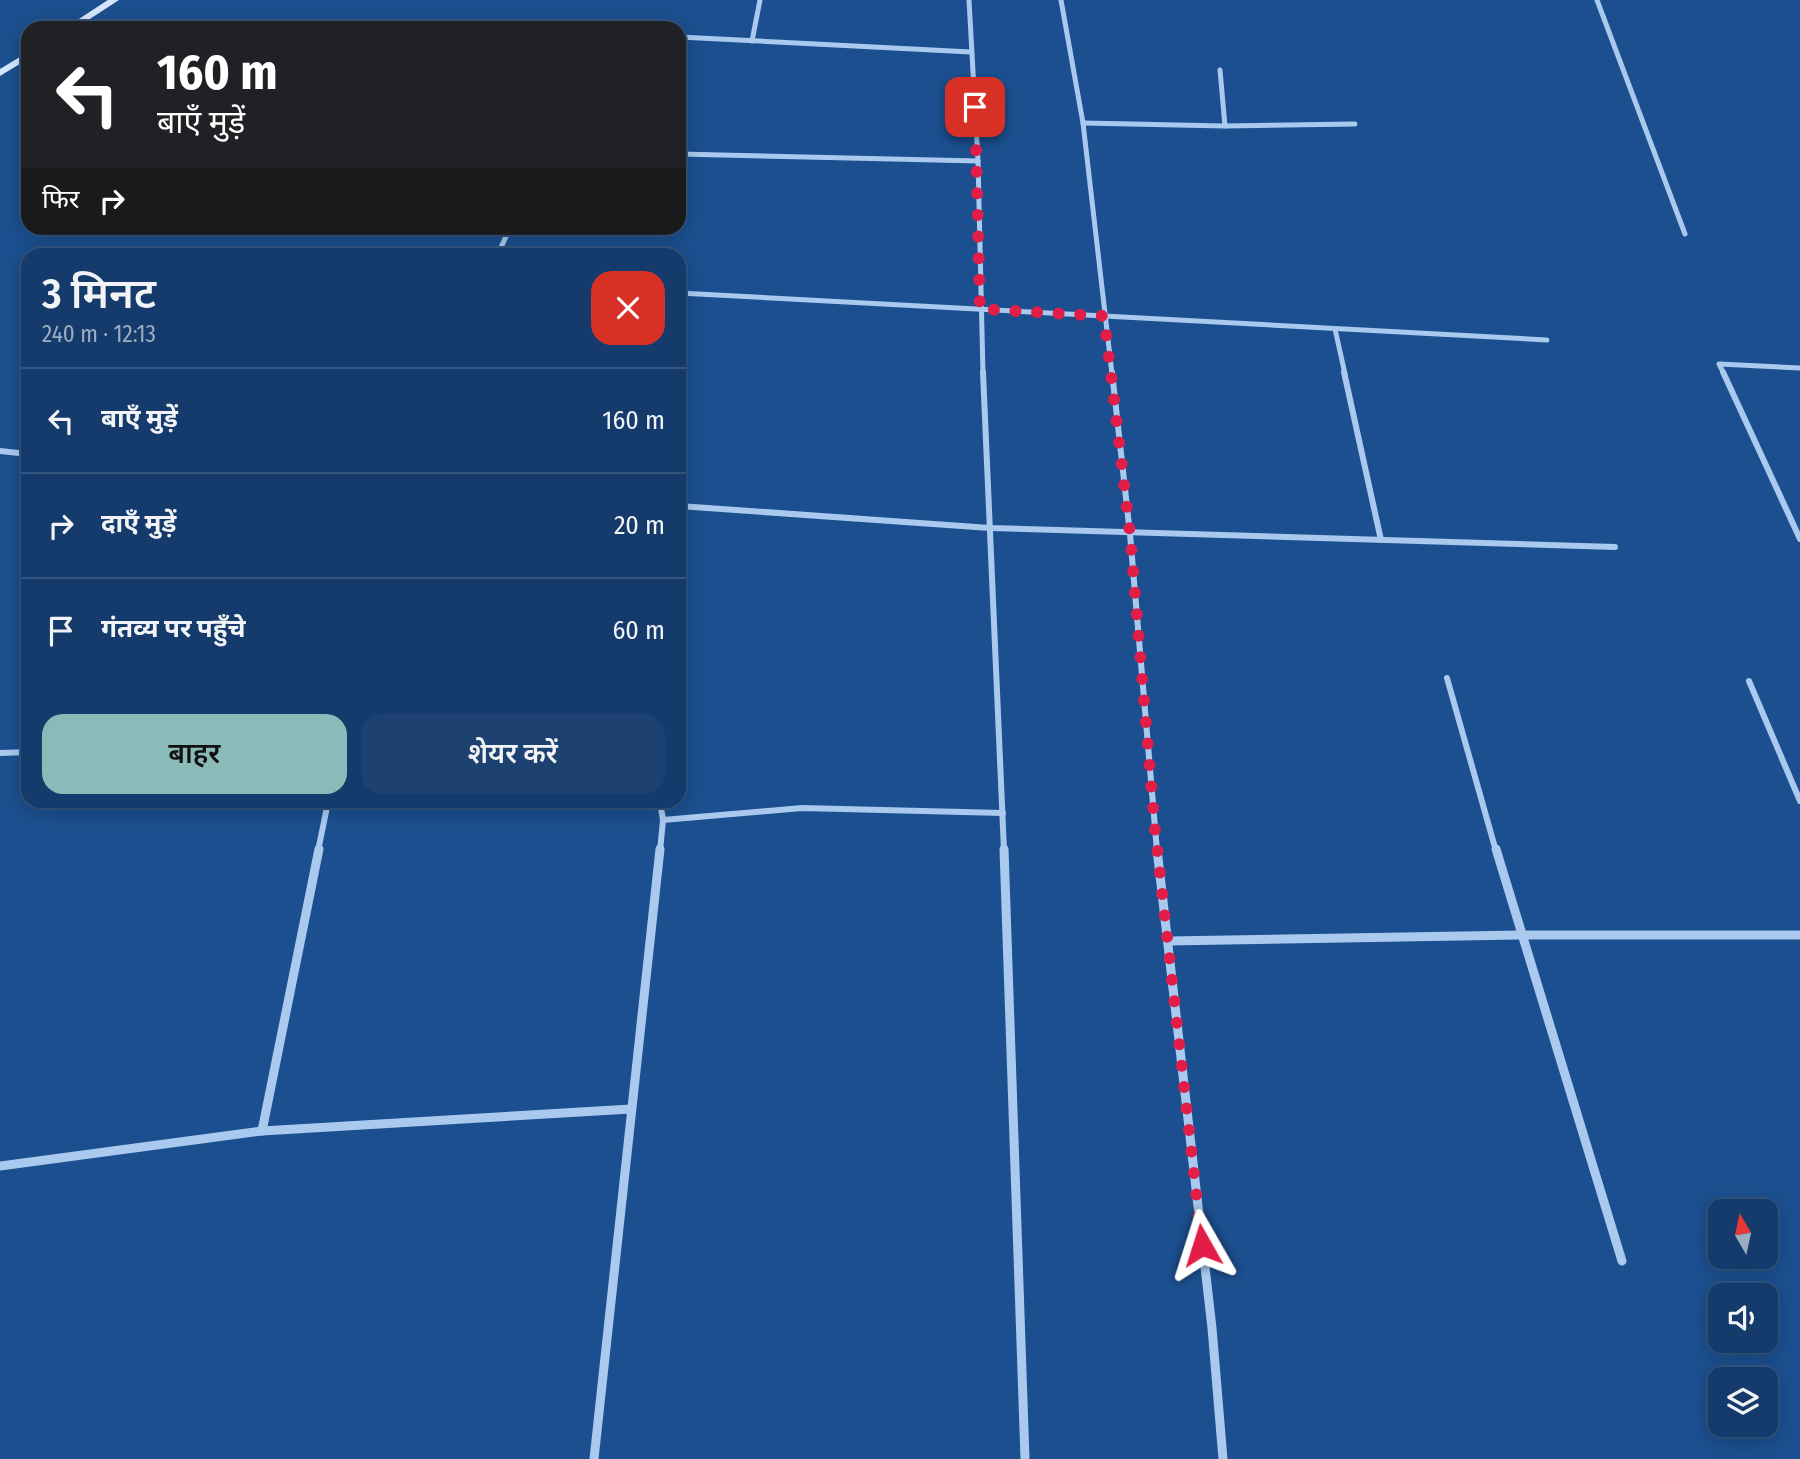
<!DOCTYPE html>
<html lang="hi">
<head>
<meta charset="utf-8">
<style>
	:root { --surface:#143b6b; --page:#1d4271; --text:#f1f3f6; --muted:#9dadc1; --line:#33557e; --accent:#8bbbb9 }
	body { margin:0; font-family:"Fira Sans Condensed","Noto Sans Devanagari",sans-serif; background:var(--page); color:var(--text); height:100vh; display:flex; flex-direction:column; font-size:26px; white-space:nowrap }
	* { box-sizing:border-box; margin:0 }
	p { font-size:23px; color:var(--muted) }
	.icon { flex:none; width:38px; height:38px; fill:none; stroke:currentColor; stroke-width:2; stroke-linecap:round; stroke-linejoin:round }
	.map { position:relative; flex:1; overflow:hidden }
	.details { position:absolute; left:21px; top:248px; width:665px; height:560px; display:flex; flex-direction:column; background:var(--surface); border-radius:21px; box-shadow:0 4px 18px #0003,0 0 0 2px var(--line) }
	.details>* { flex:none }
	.banner { position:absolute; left:21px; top:21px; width:665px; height:214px; border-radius:21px; box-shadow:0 4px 18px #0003,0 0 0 2px var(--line); background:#202124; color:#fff; overflow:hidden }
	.needle { width:46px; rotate:351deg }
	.buttons { position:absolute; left:1708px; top:1199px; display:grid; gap:14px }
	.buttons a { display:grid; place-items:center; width:70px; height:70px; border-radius:14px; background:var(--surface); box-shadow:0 4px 18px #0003,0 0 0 2px var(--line); font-size:35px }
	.pin { position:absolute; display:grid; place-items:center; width:60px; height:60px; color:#fff; margin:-30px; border-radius:14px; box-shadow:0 4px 10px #0006 }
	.me { position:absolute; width:77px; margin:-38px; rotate:354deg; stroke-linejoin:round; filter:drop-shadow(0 0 5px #0008) }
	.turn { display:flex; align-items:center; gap:24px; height:147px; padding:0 21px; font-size:32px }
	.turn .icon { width:91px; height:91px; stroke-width:2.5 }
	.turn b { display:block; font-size:49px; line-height:60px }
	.then { display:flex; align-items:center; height:66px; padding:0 21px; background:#0003; gap:14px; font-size:26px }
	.round { display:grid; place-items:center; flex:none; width:74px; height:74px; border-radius:21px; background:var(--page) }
	.headline { display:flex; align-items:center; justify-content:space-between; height:119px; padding:0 21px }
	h1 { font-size:42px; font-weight:600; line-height:52px }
	.action { display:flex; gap:14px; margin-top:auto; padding:14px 21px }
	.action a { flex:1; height:80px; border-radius:21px; background:var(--accent); color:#111; font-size:28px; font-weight:600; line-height:80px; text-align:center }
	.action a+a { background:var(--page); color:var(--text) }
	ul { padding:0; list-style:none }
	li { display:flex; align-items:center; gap:21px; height:105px; padding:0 21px; border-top:2px solid var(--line) }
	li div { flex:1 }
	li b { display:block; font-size:26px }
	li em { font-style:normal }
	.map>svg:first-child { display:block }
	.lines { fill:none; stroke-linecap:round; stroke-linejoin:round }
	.street-far2 { stroke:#a9c9ee; stroke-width:5 }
	.street-far1 { stroke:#a9c9ee; stroke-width:6 }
	.street { stroke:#a9c9ee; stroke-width:9 }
	.secondary { fill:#d6e6fa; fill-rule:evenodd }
	.route { stroke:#e11d48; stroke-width:12; stroke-dasharray:0 21.6 }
</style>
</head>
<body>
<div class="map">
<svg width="1800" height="1459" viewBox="0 0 1800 1459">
	<rect width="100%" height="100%" fill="#1b4f8f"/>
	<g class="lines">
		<g class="street-far2">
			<polyline points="969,0 978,161 983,374"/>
			<polyline points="1061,0 1083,123 1112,374"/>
			<polyline points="1597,0 1685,234"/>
			<polyline points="679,37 971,52"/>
			<polyline points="752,41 760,0"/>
			<polyline points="1083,123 1225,126 1220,70"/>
			<polyline points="1225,126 1355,124"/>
			<polyline points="679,154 978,161"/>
			<polyline points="497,256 510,228"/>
			<polyline points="679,293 1547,340"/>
			<polyline points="1335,329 1345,374"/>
			<polyline points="1724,374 1719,364 1800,368"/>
		</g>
		<g class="street-far1">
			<polyline points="983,372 1004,851"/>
			<polyline points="1112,372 1130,534 1157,851"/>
			<polyline points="1344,372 1381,540"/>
			<polyline points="1723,372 1800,539"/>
			<polyline points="0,451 28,454"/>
			<polyline points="679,506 990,528 1615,547"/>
			<polyline points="1447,678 1496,851"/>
			<polyline points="1749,681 1800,801"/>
			<polyline points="0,753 28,752"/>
			<polyline points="663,820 802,808 1003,813"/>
			<polyline points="318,851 328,802"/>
			<polyline points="660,851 663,820 660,802"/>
		</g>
		<g class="street">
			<polyline points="1004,849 1025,1459"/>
			<polyline points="1157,849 1212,1328 1223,1459"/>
			<polyline points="1496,849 1622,1261"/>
			<polyline points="1168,941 1520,935 1800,935"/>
			<polyline points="262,1131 631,1109"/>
			<polyline points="0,1166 262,1131 319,849"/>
			<polyline points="594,1459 660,849"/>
		</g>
		<g class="secondary">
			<polygon points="108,0 119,0 76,28 65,28"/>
			<polygon points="28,52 28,59 0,76 0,69"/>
		</g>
	</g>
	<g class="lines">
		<polyline class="route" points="975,107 980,309 1104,316 1130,534 1155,830 1202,1245"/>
	</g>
</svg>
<div class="buttons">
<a><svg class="needle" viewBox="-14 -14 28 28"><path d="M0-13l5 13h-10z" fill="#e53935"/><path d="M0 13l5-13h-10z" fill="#9dadc1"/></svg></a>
<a><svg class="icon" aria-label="sound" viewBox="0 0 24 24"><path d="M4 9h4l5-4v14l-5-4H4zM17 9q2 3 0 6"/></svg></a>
<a><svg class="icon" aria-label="layers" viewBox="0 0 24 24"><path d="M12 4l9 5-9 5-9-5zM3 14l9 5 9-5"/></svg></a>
</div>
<div class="pin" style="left:975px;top:107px;background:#d93025"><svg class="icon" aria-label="arrive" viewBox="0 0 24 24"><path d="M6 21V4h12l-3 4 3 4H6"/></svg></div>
<svg class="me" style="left:1202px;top:1245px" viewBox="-20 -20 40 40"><path d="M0-17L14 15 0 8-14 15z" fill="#e11d48" stroke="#fff" stroke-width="4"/></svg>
<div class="banner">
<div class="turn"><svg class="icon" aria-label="left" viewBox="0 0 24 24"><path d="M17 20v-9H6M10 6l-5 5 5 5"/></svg><div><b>160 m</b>बाएँ मुड़ें</div></div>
<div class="then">फिर<svg class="icon" aria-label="right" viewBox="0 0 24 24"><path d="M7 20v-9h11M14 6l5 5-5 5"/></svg></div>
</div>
<section class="details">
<div class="headline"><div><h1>3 मिनट</h1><p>240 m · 12:13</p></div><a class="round" style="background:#d93025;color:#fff"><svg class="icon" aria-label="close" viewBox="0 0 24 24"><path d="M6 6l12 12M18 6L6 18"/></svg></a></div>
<ul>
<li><svg class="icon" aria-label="left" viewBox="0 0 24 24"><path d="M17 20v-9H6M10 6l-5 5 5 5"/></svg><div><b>बाएँ मुड़ें</b></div><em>160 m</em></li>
<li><svg class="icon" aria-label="right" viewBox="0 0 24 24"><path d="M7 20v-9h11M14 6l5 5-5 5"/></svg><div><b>दाएँ मुड़ें</b></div><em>20 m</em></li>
<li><svg class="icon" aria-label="arrive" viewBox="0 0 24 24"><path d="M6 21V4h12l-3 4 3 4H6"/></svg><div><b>गंतव्य पर पहुँचे</b></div><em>60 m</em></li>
</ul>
<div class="action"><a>बाहर</a><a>शेयर करें</a></div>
</section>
</div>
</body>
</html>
